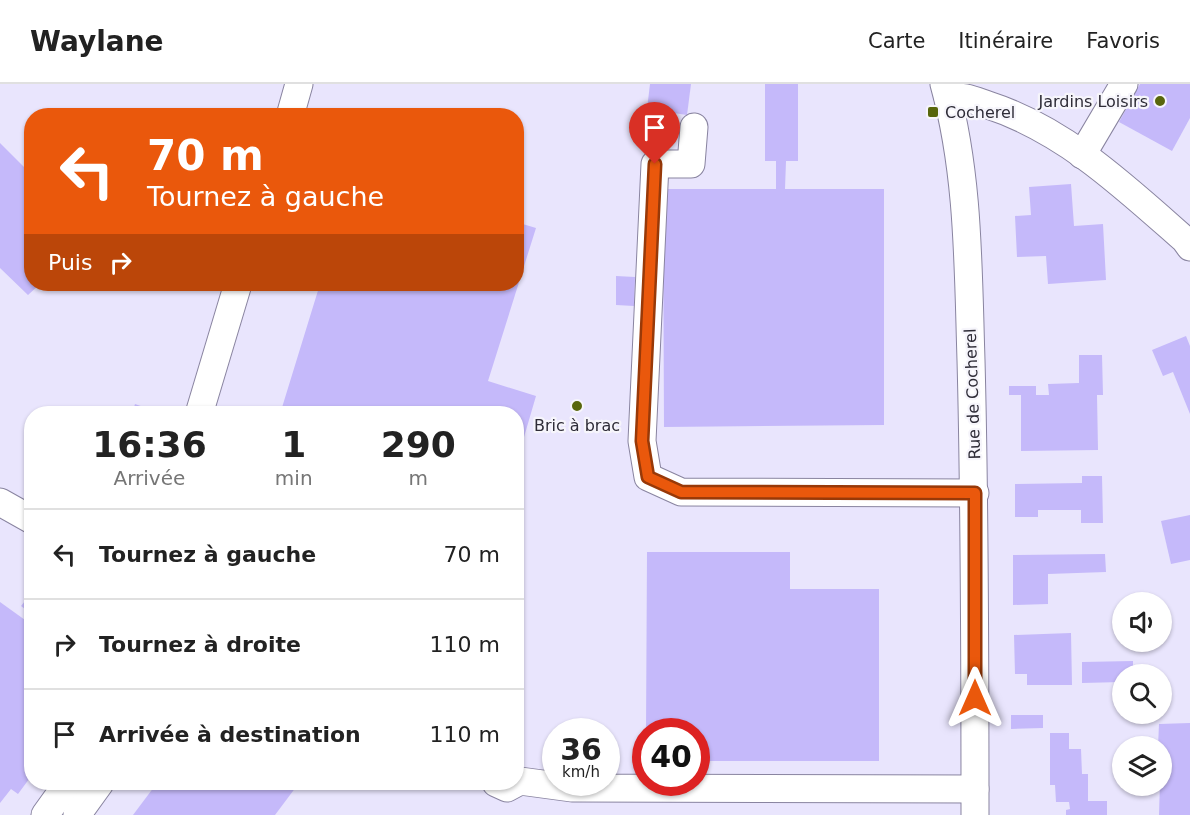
<!DOCTYPE html>
<html lang="fr">
<head>
<meta charset="utf-8">
<style>
	:root { --surface:#fff; --page:#f6f6f6; --text:#222; --muted:#767676; --line:#e0e0e0 }
	body { margin:0; font-family:"DejaVu Sans",sans-serif; background:var(--page); color:var(--text); height:100vh; display:flex; flex-direction:column; font-size:22px; white-space:nowrap }
	* { box-sizing:border-box; margin:0 }
	p { font-size:20px; color:var(--muted) }
	.icon { flex:none; width:33px; height:33px; fill:none; stroke:currentColor; stroke-width:2; stroke-linecap:round; stroke-linejoin:round }
	.map { position:relative; flex:1; overflow:hidden }
	.side { position:absolute; left:24px; top:322px; width:500px; height:384px; display:flex; flex-direction:column; background:var(--surface); border-radius:24px; box-shadow:0 2px 4px #0004 }
	.side>* { flex:none }
	.top-card { position:absolute; left:24px; top:24px; width:500px; height:183px; border-radius:24px; box-shadow:0 2px 4px #0004; background:#ea580c; color:#fff; overflow:hidden }
	.controls { position:absolute; left:1112px; top:508px; display:grid; gap:12px }
	.controls a { display:grid; place-items:center; width:60px; height:60px; border-radius:50%; background:var(--surface); box-shadow:0 2px 4px #0004; font-size:30px }
	.speed { position:absolute; left:542px; top:634px; display:flex; gap:12px; font-size:30px; font-weight:700; text-align:center }
	.speed>* { display:grid; place-content:center; width:78px; height:78px; border-radius:50%; background:var(--surface); box-shadow:0 2px 4px #0004; line-height:1 }
	.speed small { font-size:15px; font-weight:400 }
	.speed .limit { border:9px solid #d22; background:#fff; color:#111 }
	.pin { position:absolute; display:grid; place-items:center; width:51px; height:51px; color:#fff; margin:-62px -26px; border-radius:50% 50% 50% 0; rotate:-45deg; box-shadow:0 0 6px #0007 }
	.pin .icon { rotate:45deg }
	.me { position:absolute; width:66px; margin:-33px; rotate:0deg; stroke-linejoin:round; filter:drop-shadow(0 0 4px #0008) }
	.turn { display:flex; align-items:center; gap:21px; height:126px; padding:0 24px; font-size:27px }
	.turn .icon { width:78px; height:78px; stroke-width:2.5 }
	.turn b { display:block; font-size:42px; line-height:51px }
	.then { display:flex; align-items:center; height:57px; padding:0 24px; background:#0003; gap:12px; font-size:22px }
	.eta { display:flex; justify-content:space-evenly; align-items:center; height:102px; text-align:center }
	.eta b { font-size:36px; font-weight:700; line-height:42px }
	ul { padding:0; list-style:none }
	li { display:flex; align-items:center; gap:18px; height:90px; padding:0 24px; border-top:2px solid var(--line) }
	li div { flex:1 }
	li b { display:block; font-size:22px }
	li em { font-style:normal }
	header { display:flex; align-items:center; gap:36px; box-sizing:border-box; height:84px; padding:0 30px; background:var(--surface); border-bottom:2px solid var(--line) }
	header strong { font-size:28px }
	nav { display:flex; gap:33px; margin-inline-start:auto; font-size:21px }
	.map>svg:first-child { display:block }
	.building { fill:#c5b9fa }
	.lines { fill:none; stroke-linecap:round; stroke-linejoin:round }
	.minor-casing { stroke:#8984a0; stroke-width:29 }
	.minor { stroke:#fff; stroke-width:27 }
	.route-casing { stroke:#983908; stroke-width:15 }
	.route { stroke:#ea580c; stroke-width:10 }
	.poi-dot { fill:#58660c; stroke:#f6f5fb; stroke-width:2 }
	.labels { text-anchor:middle; stroke-width:4.5; stroke-linejoin:round; paint-order:stroke }
	.poi-label { font-size:16px; fill:#2e2c37; stroke:#f6f5fb; text-anchor:end }
	.street-label { font-size:16px; fill:#2e2c37; stroke:#f6f5fb }
</style>
</head>
<body>
<header>
<strong>Waylane</strong>
<nav><a>Carte</a><a>Itinéraire</a><a>Favoris</a></nav>
</header>
<div class="map">
<svg width="1190" height="731" viewBox="0 0 1190 731">
	<rect width="100%" height="100%" fill="#e9e5fd"/>
	<g class="building">
		<polygon points="650,0 691,0 687,31 647,25"/>
		<polygon points="765,0 798,0 798,77 786,77 785,105 884,105 884,341 664,343 663,105 776,105 776,77 765,77"/>
		<polygon points="1140,0 1190,0 1190,34 1172,67 1119,38"/>
		<polygon points="0,59 32,91 32,200 40,200 28,211 0,184"/>
		<polygon points="1071,100 1074,142 1103,140 1106,196 1048,200 1046,172 1017,173 1015,132 1031,131 1029,103"/>
		<polygon points="516,138 536,144 488,297 536,312 517,377 516,330 280,330 320,200 516,200"/>
		<polygon points="616,192 635,193 634,222 616,221"/>
		<polygon points="1186,252 1190,262 1190,330 1173,288 1163,292 1152,266"/>
		<polygon points="1079,271 1102,271 1103,311 1097,311 1098,366 1021,367 1021,311 1009,311 1009,302 1036,302 1036,311 1049,311 1048,300 1079,299"/>
		<polygon points="135,320 163,330 132,330"/>
		<polygon points="1082,392 1102,392 1103,439 1081,439 1081,426 1038,426 1038,433 1015,433 1015,400 1082,399"/>
		<polygon points="1190,431 1190,476 1171,480 1161,437"/>
		<polygon points="647,468 790,468 790,505 879,505 879,677 696,677 696,648 646,648"/>
		<polygon points="1105,470 1106,488 1048,490 1048,520 1013,521 1013,471"/>
		<polygon points="32,508 32,525 29,528 21,522"/>
		<polygon points="0,518 32,541 32,691 18,710 11,705 0,719"/>
		<polygon points="1071,549 1072,601 1027,601 1027,590 1015,590 1014,551"/>
		<polygon points="1133,577 1133,591 1122,591 1122,598 1082,599 1082,578"/>
		<polygon points="1011,631 1043,631 1043,644 1011,645"/>
		<polygon points="1190,639 1190,731 1159,731 1161,663 1158,663 1159,640"/>
		<polygon points="1050,649 1069,649 1069,665 1081,665 1082,690 1088,690 1088,717 1107,717 1107,731 1066,731 1066,726 1070,725 1069,718 1056,718 1055,701 1050,701"/>
		<polygon points="157,699 299,699 275,731 133,731"/>
	</g>
	<g class="lines">
		<g class="minor-casing">
			<g id="minor">
				<path d="M944,0C969,90 968,183 971,276C975,427 975,579 975,731"/>
				<path d="M948,14C963,11 973,16 988,21C1065,46 1125,103 1185,156L1190,163"/>
				<polyline points="290,32 299,0"/>
				<polyline points="694,43 691,80 655,80 642,357 648,393 681,408 975,409"/>
				<polyline points="1082,71 1124,0"/>
				<polyline points="199,330 238,200"/>
				<polyline points="0,418 32,436"/>
				<polyline points="496,699 507,704 520,697 572,704 975,705"/>
				<polyline points="45,731 68,699"/>
				<polyline points="77,731 100,699"/>
			</g>
		</g>
		<use href="#minor" class="minor"/>
	</g>
	<g class="lines">
		<g class="route-casing">
			<polyline id="route" points="655,80 642,357 648,393 681,408 975,409 975,614"/>
		</g>
		<use href="#route" class="route"/>
	</g>
	<g class="poi-dot">
		<circle cx="1160" cy="17" r="6"/>
		<rect x="927" y="22" width="12" height="12" rx="3"/>
		<circle cx="577" cy="322" r="6"/>
	</g>
	<g class="labels">
		<g class="poi-label">
			<text x="1148" y="23">Jardins Loisirs</text>
			<text x="945" y="34" text-anchor="start">Cocherel</text>
			<text x="577" y="347" text-anchor="middle">Bric à brac</text>
		</g>
		<g class="street-label">
			<text transform="translate(972 310) rotate(-92)" y="6">Rue de Cocherel</text>
		</g>
	</g>
</svg>
<div class="controls">
<a><svg class="icon" aria-label="sound" viewBox="0 0 24 24"><path d="M4 9h4l5-4v14l-5-4H4zM17 9q2 3 0 6"/></svg></a>
<a><svg class="icon" aria-label="search" viewBox="0 0 24 24"><circle cx="10" cy="10" r="6"/><path d="M15 15l6 6"/></svg></a>
<a><svg class="icon" aria-label="layers" viewBox="0 0 24 24"><path d="M12 4l9 5-9 5-9-5zM3 14l9 5 9-5"/></svg></a>
</div>
<div class="speed"><div>36<small>km/h</small></div><div class="limit">40</div></div>
<div class="pin" style="left:655px;top:80px;background:#d93025"><svg class="icon" aria-label="arrive" viewBox="0 0 24 24"><path d="M6 21V4h12l-3 4 3 4H6"/></svg></div>
<svg class="me" style="left:975px;top:614px" viewBox="-20 -20 40 40"><path d="M0-17L14 15 0 8-14 15z" fill="#ea580c" stroke="#fff" stroke-width="4"/></svg>
<div class="top-card">
<div class="turn"><svg class="icon" aria-label="left" viewBox="0 0 24 24"><path d="M17 20v-9H6M10 6l-5 5 5 5"/></svg><div><b>70 m</b>Tournez à gauche</div></div>
<div class="then">Puis<svg class="icon" aria-label="right" viewBox="0 0 24 24"><path d="M7 20v-9h11M14 6l5 5-5 5"/></svg></div>
</div>
<section class="side">
<div class="eta">
<div><b>16:36</b><p>Arrivée</p></div>
<div><b>1</b><p>min</p></div>
<div><b>290</b><p>m</p></div>
</div>
<ul>
<li><svg class="icon" aria-label="left" viewBox="0 0 24 24"><path d="M17 20v-9H6M10 6l-5 5 5 5"/></svg><div><b>Tournez à gauche</b></div><em>70 m</em></li>
<li><svg class="icon" aria-label="right" viewBox="0 0 24 24"><path d="M7 20v-9h11M14 6l5 5-5 5"/></svg><div><b>Tournez à droite</b></div><em>110 m</em></li>
<li><svg class="icon" aria-label="arrive" viewBox="0 0 24 24"><path d="M6 21V4h12l-3 4 3 4H6"/></svg><div><b>Arrivée à destination</b></div><em>110 m</em></li>
</ul>
</section>
</div>
</body>
</html>
